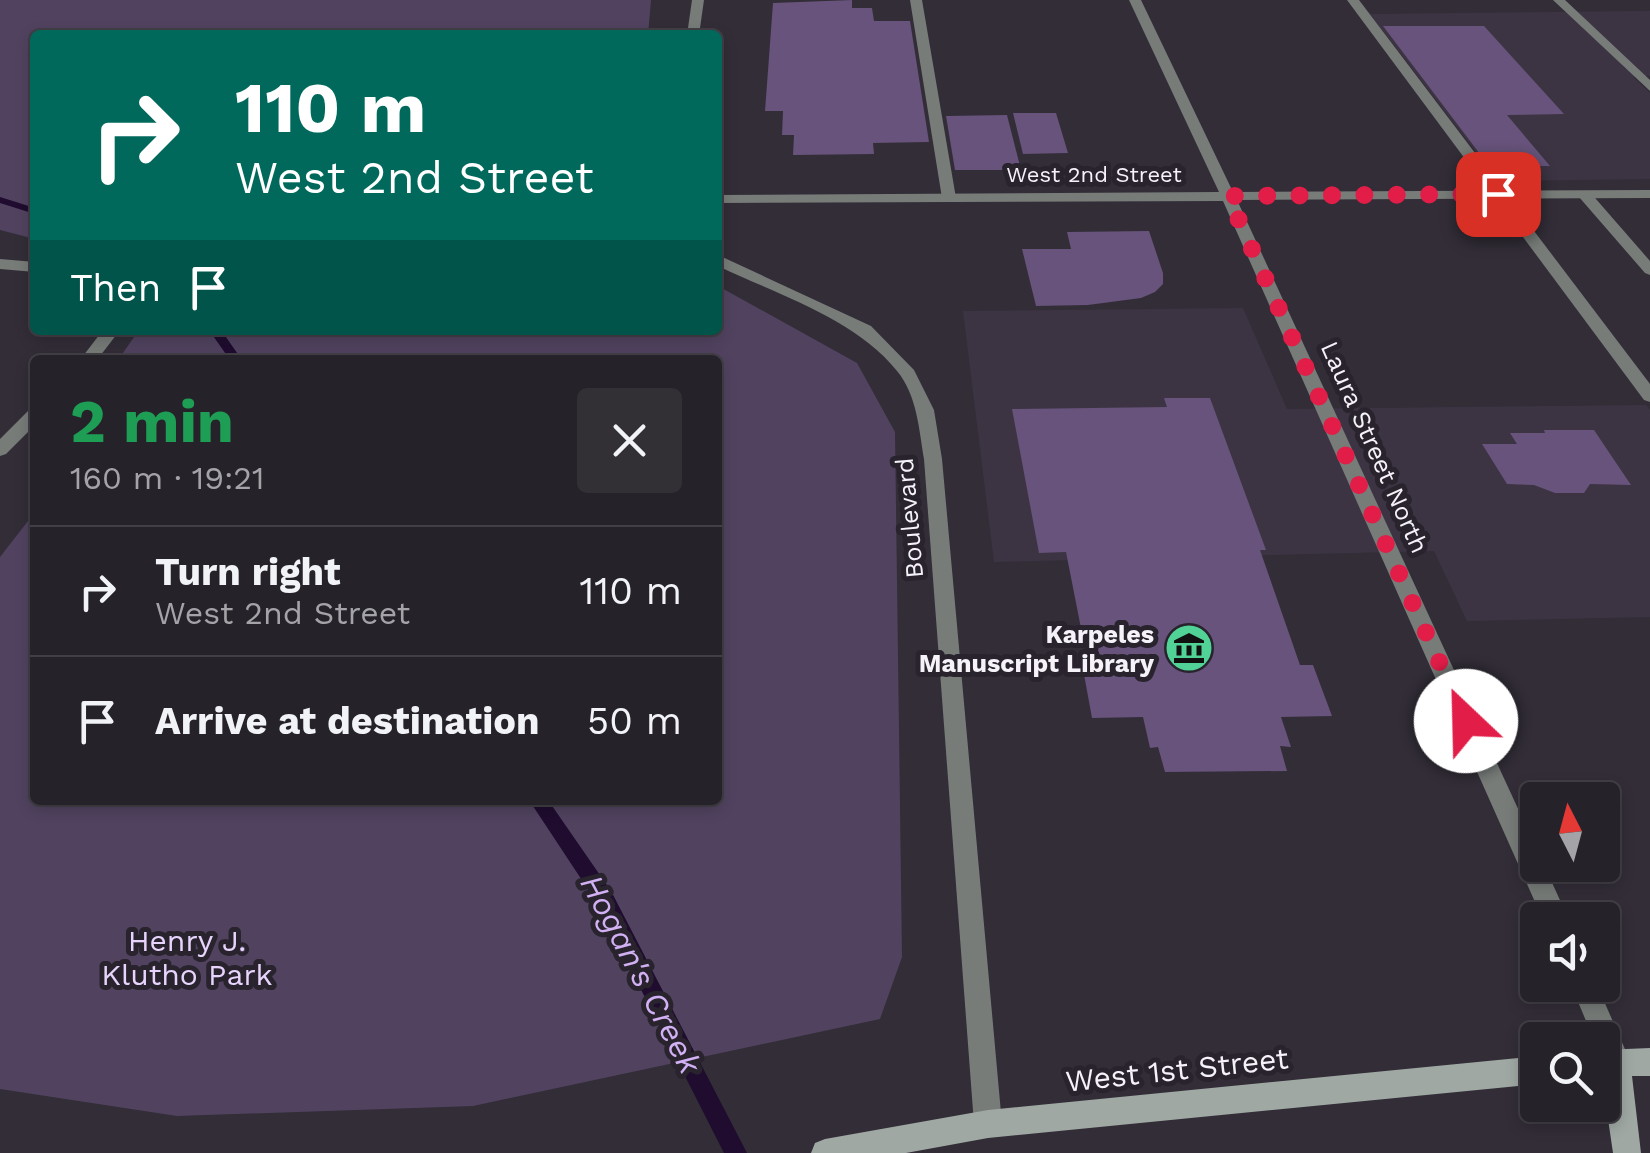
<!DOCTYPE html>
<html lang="en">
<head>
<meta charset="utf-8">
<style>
	:root { --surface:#262229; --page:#322f35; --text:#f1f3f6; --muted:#a4a4a8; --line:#423f46 }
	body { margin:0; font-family:"Work Sans",sans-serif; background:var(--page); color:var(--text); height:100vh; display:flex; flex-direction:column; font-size:38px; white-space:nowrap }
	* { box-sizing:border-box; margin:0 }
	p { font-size:32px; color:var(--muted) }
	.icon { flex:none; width:55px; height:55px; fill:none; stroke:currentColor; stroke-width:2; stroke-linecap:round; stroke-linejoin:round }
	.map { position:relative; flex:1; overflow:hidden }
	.side { position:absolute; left:30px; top:355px; width:692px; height:450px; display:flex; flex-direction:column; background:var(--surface); border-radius:10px; box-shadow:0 5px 15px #0003,0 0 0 2px var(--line) }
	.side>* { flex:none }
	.hud { position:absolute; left:30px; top:30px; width:692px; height:305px; border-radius:10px; box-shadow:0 5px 15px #0003,0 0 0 2px var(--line); background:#00695c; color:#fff; overflow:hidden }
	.needle { width:65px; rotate:354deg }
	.tools { position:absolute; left:1520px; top:782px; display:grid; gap:20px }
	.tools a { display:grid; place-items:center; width:100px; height:100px; border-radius:10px; background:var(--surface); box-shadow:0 5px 15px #0003,0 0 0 2px var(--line); font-size:50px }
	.pin { position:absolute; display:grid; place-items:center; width:85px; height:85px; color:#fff; margin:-42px; border-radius:20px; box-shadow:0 5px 15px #0006 }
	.me { position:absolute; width:110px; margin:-55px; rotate:336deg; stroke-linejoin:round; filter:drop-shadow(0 0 8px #0008) }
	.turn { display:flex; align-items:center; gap:35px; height:210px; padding:0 40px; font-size:45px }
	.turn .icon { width:130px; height:130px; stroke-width:2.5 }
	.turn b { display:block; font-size:70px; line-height:85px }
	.then { display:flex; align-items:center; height:95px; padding:0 40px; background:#0003; gap:20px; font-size:38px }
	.round { display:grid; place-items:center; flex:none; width:105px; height:105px; border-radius:10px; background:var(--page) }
	.summary { display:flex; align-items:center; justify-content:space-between; height:170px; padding:0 40px }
	h1 { font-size:60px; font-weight:700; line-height:75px; color:#1e9e55 }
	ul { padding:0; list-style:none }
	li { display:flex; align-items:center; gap:30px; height:130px; padding:0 40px; border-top:2px solid var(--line) }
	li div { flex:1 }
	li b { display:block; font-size:38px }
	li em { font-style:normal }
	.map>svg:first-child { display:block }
	.built { fill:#3c3443 }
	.green { fill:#514360 }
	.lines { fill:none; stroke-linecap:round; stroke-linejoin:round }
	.stream { fill:#1f0c2f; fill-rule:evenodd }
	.building { fill:#67537b }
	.lane { fill:#777c79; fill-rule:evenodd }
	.street { fill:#777c79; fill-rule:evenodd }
	.secondary { fill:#9fa8a3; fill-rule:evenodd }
	.route { stroke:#e11d48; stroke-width:18; stroke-dasharray:0 32.4 }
	.labels { text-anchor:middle; stroke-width:10; stroke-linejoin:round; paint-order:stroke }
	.far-street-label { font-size:22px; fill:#f5f2f9; stroke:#28232d }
	.street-label { font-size:25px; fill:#f5f2f9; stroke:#28232d }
	.poi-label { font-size:25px; font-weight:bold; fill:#f5f2f9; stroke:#28232d; text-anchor:end }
	.near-park-label { font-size:30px; fill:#e7d4fd; stroke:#28232d }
	.near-street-label { font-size:30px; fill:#f5f2f9; stroke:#28232d }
	.near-water-label { font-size:32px; font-style:italic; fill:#d1b0f3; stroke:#28232d }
</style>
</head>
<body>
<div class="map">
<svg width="1650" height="1153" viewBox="0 0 1650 1153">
	<rect width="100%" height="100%" fill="#322d37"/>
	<g class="built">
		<polygon points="1650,11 1650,76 1633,77 1650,93 1650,179 1498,181 1370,14"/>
		<polygon points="1243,308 1287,409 1646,405 1650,410 1650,617 1467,621 1434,551 994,562 963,311"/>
	</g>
	<g class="green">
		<polygon points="0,0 651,0 648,35 35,35 35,239 0,230"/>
		<polygon points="718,286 857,363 895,432 902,957 880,1019 473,1106 177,1116 0,1089 0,557 35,512 35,800 718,800 718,360 118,360 139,330 718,330"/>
	</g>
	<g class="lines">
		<g class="stream">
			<polygon points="0,197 35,208 35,214 0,203"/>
			<polygon points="209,330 221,330 242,360 230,360"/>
			<polygon points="529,800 548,800 611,891 747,1153 724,1153 597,903"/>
		</g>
	</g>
	<g class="building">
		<polygon points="852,0 852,8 872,8 874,21 910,21 929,142 873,143 874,154 793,155 794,135 782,135 783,111 765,111 773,3"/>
		<polygon points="1383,26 1484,26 1564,114 1507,115 1550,166 1489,166"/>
		<polygon points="1013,113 1056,113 1068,153 1023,154"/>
		<polygon points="1007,115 1021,170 955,170 946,116"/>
		<polygon points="1149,231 1163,273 1163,284 1155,292 1141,298 1088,305 1036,306 1022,249 1071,249 1067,232"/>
		<polygon points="1164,398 1210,398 1266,550 1260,550 1300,665 1313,665 1332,716 1281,717 1291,747 1280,746 1287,771 1165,772 1158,747 1150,748 1143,717 1092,718 1083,669 1089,669 1066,552 1039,553 1012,409 1167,407"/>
		<polygon points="1544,430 1594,430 1631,485 1590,484 1584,493 1555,493 1534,485 1507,484 1482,444 1517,444 1510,433 1545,433"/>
	</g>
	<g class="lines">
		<g class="lane">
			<polygon points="910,0 922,0 956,198 949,202 942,198"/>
			<polygon points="1347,0 1359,0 1650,384 1650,402 1644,400"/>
			<polygon points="1553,0 1565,0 1650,80 1650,91"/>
			<polygon points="1579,191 1589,191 1650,261 1650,275 1645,273 1579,197"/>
			<polygon points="0,259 35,262 35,272 0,269"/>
			<polygon points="103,330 120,330 97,360 80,360"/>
			<polygon points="35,408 35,425 6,454 0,456 0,439 29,410"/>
		</g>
		<g class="street">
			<polygon points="692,0 704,0 699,35 687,35"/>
			<polygon points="1129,0 1141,0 1233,192 1650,190 1650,198 1237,200 1538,852 1538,865 1544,865 1569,920 1543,920 1223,201 718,203 718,195 1219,192"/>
			<path d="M718,255L871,326L914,370L934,410L942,459L1002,1124L998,1134L988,1138L978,1134L974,1124L924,459C919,429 917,395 897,371C856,319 776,294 718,266Z"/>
			<polygon points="1571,985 1597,985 1631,1063 1627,1073 1617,1077 1607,1073 1602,1061 1602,1040 1594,1040"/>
		</g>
		<g class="secondary">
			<polygon points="1650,1048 1650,1076 1632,1076 1641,1153 1613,1153 1602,1078 1602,1050"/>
			<polygon points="1538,1056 1538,1084 988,1138 906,1153 811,1153 815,1143 825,1139 988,1110"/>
		</g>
	</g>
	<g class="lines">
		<polyline class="route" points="1466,721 1228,196 1498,194"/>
	</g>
	<defs>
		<g id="museum-disc" transform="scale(2.5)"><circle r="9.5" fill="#51d398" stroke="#28232d"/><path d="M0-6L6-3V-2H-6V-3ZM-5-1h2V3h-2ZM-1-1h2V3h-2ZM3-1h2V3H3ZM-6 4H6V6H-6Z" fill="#111"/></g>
	</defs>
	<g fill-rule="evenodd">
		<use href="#museum-disc" x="1189" y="648"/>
	</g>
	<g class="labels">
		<g class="far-street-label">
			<text x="1094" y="182">West 2nd Street</text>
		</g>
		<g class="street-label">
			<text transform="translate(1375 447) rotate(66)" y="9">Laura Street North</text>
			<text transform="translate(909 518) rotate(-95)" y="9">Boulevard</text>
		</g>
		<g class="poi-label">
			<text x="1154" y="643">Karpeles<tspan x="1154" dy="29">Manuscript Library</tspan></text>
		</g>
		<g class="near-park-label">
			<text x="187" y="951">Henry J.<tspan x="187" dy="34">Klutho Park</tspan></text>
		</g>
		<g class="near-street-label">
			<text transform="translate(1177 1070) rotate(-6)" y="10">West 1st Street</text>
		</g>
		<g class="near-water-label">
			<text transform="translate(641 974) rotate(62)" y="11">Hogan's Creek</text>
		</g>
	</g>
</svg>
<div class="tools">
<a><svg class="needle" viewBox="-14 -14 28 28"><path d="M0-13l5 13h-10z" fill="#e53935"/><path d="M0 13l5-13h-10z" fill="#a4a4a8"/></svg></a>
<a><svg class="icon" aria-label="sound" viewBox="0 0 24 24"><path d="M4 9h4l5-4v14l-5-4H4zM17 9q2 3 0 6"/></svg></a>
<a><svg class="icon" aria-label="search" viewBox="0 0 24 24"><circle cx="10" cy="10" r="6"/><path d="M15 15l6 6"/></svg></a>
</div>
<div class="pin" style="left:1498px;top:194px;background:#d93025"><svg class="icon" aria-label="arrive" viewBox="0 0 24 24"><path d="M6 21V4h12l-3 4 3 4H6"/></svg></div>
<svg class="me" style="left:1466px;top:721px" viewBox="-20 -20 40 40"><circle r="19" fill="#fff"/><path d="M0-13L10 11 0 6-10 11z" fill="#e11d48"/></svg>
<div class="hud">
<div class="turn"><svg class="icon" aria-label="right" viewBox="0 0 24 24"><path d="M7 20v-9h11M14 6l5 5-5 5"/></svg><div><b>110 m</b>West 2nd Street</div></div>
<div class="then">Then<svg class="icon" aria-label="arrive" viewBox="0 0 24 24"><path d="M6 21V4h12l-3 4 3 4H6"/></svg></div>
</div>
<section class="side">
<div class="summary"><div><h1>2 min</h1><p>160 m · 19:21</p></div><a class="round"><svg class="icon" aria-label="close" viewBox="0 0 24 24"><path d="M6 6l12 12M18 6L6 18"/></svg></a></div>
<ul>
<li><svg class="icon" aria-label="right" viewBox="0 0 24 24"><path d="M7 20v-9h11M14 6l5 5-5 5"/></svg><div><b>Turn right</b><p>West 2nd Street</p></div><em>110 m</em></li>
<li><svg class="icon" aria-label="arrive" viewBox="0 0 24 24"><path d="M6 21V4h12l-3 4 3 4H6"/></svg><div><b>Arrive at destination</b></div><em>50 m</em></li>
</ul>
</section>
</div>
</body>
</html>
